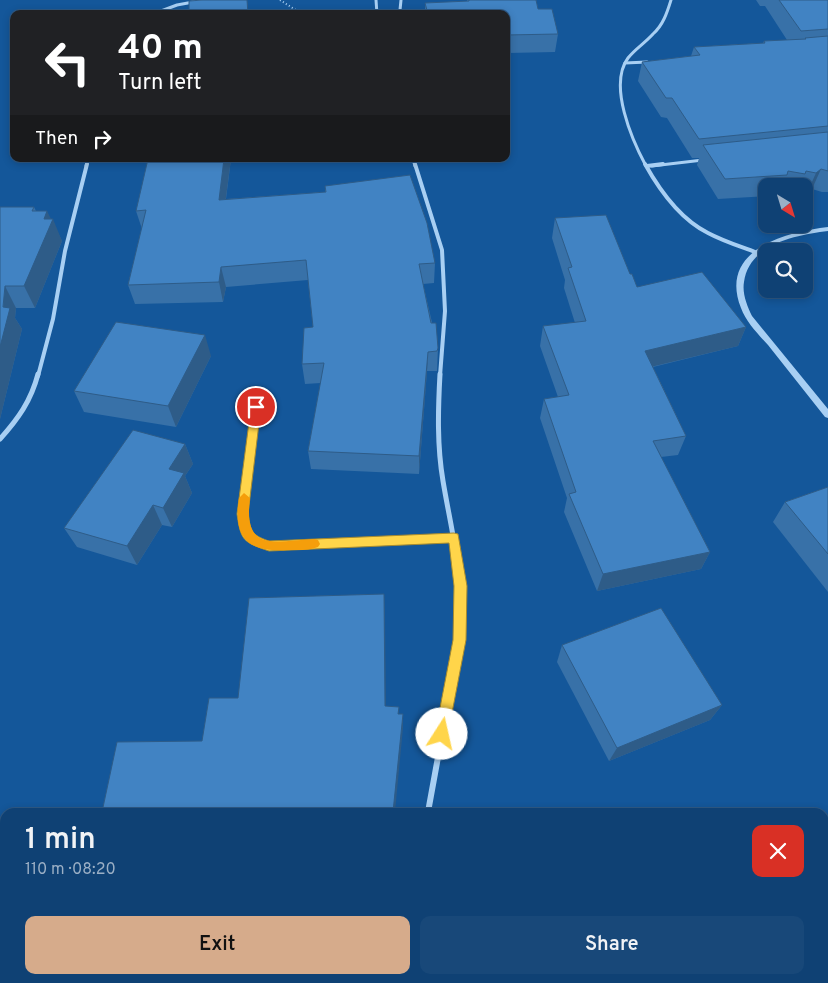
<!DOCTYPE html>
<html lang="en">
<head>
<meta charset="utf-8">
<style>
	:root { --surface:#0f4174; --page:#184879; --text:#f1f3f6; --muted:#9bafc5; --line:#2f5a86; --accent:#d6ab8b }
	body { margin:0; font-family:Overpass,sans-serif; background:var(--page); color:var(--text); height:100vh; display:flex; flex-direction:column; font-size:19px; white-space:nowrap }
	* { box-sizing:border-box; margin:0 }
	p { font-size:16px; color:var(--muted) }
	.icon { flex:none; width:28px; height:28px; fill:none; stroke:currentColor; stroke-width:2; stroke-linecap:round; stroke-linejoin:round }
	.map { position:relative; flex:1; overflow:hidden }
	.sheet { position:absolute; left:0px; top:808px; width:829px; height:176px; display:flex; flex-direction:column; background:var(--surface); border-radius:15px 15px 0 0; box-shadow:0 2px 8px #0003,0 0 0 1px var(--line) }
	.sheet>* { flex:none }
	.top-card { position:absolute; left:10px; top:10px; width:500px; height:152px; border-radius:10px; box-shadow:0 2px 8px #0003,0 0 0 1px var(--line); background:#202124; color:#fff; overflow:hidden }
	.needle { width:32px; rotate:142deg }
	.controls { position:absolute; left:758px; top:178px; display:grid; gap:10px }
	.controls a { display:grid; place-items:center; width:55px; height:55px; border-radius:10px; background:var(--surface); box-shadow:0 2px 8px #0003,0 0 0 1px var(--line); font-size:25px }
	.pin { position:absolute; display:grid; place-items:center; width:42px; height:42px; color:#fff; margin:-21px; border:2px solid #fff; border-radius:50%; box-shadow:0 1px 5px #0007 }
	.me { position:absolute; width:55px; margin:-28px; rotate:10deg; stroke-linejoin:round; filter:drop-shadow(0 0 4px #0008) }
	.turn { display:flex; align-items:center; gap:18px; height:105px; padding:0 25px; font-size:22px }
	.turn .icon { width:65px; height:65px; stroke-width:2.5 }
	.turn b { display:block; font-size:35px; line-height:42px }
	.then { display:flex; align-items:center; height:48px; padding:0 25px; background:#0003; gap:10px; font-size:19px }
	.round { display:grid; place-items:center; flex:none; width:52px; height:52px; border-radius:10px; background:var(--page) }
	.overview { display:flex; align-items:center; justify-content:space-between; height:85px; padding:0 25px }
	h1 { font-size:30px; font-weight:600; line-height:38px }
	.primary-button { display:flex; gap:10px; margin-top:auto; padding:10px 25px }
	.primary-button a { flex:1; height:58px; border-radius:10px; background:var(--accent); color:#111; font-size:20px; font-weight:600; line-height:58px; text-align:center }
	.primary-button a+a { background:var(--page); color:var(--text) }
	.map>svg:first-child { display:block }
	.lines { fill:none; stroke-linecap:round; stroke-linejoin:round }
	.path { stroke:#a8cff3; stroke-width:2; stroke-dasharray:1 2.5; stroke-linecap:butt }
	.minor-far3 { stroke:#a8cff3; stroke-width:3 }
	.minor-far2 { stroke:#a8cff3; stroke-width:4 }
	.minor-far1 { stroke:#a8cff3; stroke-width:5 }
	.minor { stroke:#a8cff3; stroke-width:6 }
	.tertiary { fill:#a8cff3; fill-rule:evenodd }
	.wall { fill:#3871a8 }
	.shaded-wall { fill:#2e5c88 }
	.building { fill:#4183c3; stroke:#2e5c88 }
	.route { fill:#ffd54a; stroke:#a68a30 }
	.slow { fill:#f59e0b }
</style>
</head>
<body>
<div class="map">
<svg width="828" height="983" viewBox="0 0 828 983">
	<rect width="100%" height="100%" fill="#14579a"/>
	<g class="lines">
		<polyline class="path" points="280,0 302,14"/>
		<g class="minor-far3">
			<polyline points="376,0 377,14"/>
			<polyline points="153,14 177,5 204,0"/>
			<polyline points="395,14 400,10 401,0"/>
			<polyline points="625,63 647,62"/>
			<polyline points="413,159 415,166"/>
			<polyline points="86,166 88,159"/>
			<path d="M646,166C632,140 608,85 628,58C635,49 645,43 653,34C663,25 667,13 671,0"/>
			<polyline points="652,166 703,160"/>
		</g>
		<g class="minor-far2">
			<polyline points="415,164 442,250 445,311 440,376"/>
			<path d="M645,164C660,191 680,219 708,233C723,241 739,246 755,252"/>
			<polyline points="647,166 663,164"/>
			<polyline points="38,376 53,319 65,251 87,164"/>
		</g>
		<g class="minor-far1">
			<path d="M440,374C438,410 437,446 443,481C452,535 467,587 458,643"/>
			<path d="M256,407C253,432 237,512 247,531C251,540 260,543 269,546L454,538"/>
			<path d="M0,439C18,419 31,401 38,374"/>
		</g>
		<g class="minor">
			<polyline points="428,812 459,642"/>
			<polyline points="423,979 423,983"/>
			<polyline points="129,983 134,979"/>
		</g>
		<g class="tertiary">
			<path d="M828,227V231C796,235 749,244 744,282C742,293 747,306 752,316L828,409V418L825,417C806,393 787,369 768,345C758,334 746,322 741,308C718,250 785,232 828,227Z"/>
			<polygon points="828,904 828,918 824,920 824,906"/>
			<polygon points="754,979 769,979 768,983 753,983"/>
		</g>
	</g>
	<g class="wall">
		<polygon points="467,0 536,0 538,9 558,34 555,52 506,53 506,14 425,14 425,3 467,1"/>
		<polygon points="756,0 828,0 828,192 822,192 812,189 807,193 804,192 804,186 766,186 766,196 718,199 697,165 699,158 692,158 667,118 661,117 638,81 642,62 691,56 694,47 763,43 764,41 787,40 765,6 760,6"/>
		<polygon points="231,159 226,199 325,192 325,186 435,263 434,283 423,284 438,348 437,371 427,371 419,474 311,469 308,451 321,383 305,384 302,364 313,327 308,280 226,287 223,302 135,304 128,285 142,229 136,211"/>
		<polygon points="0,207 34,207 36,211 51,219 62,241 35,308 16,308 15,318 22,329 0,419"/>
		<polygon points="555,218 630,274 637,287 746,327 738,346 653,367 686,436 678,455 661,457 710,552 701,569 597,591 564,512 567,498 540,418 544,399 558,397 540,346 543,326 575,323 564,288 565,280 552,238"/>
		<polygon points="211,356 176,427 84,412 74,391"/>
		<polygon points="185,444 193,464 185,476 192,493 172,527 162,525 137,565 77,547 64,528"/>
		<polygon points="828,487 828,592 773,522 785,502"/>
		<polygon points="562,645 722,705 710,720 609,761 557,662"/>
	</g>
	<g class="shaded-wall">
		<polygon points="224,159 231,159 223,220 219,200"/>
		<polygon points="821,169 812,189 807,193 816,173"/>
		<polygon points="47,211 52,221 53,219 62,241 35,308 24,286 44,219"/>
		<polygon points="221,267 226,287 223,302 219,282"/>
		<polygon points="5,286 16,308 15,318 22,329 0,419 0,347"/>
		<polygon points="746,327 738,346 638,370 645,351"/>
		<polygon points="205,335 211,356 176,427 168,406"/>
		<polygon points="428,352 427,371 419,474 419,456"/>
		<polygon points="185,444 193,464 185,476 192,493 172,527 163,508 169,469"/>
		<polygon points="153,505 162,525 137,565 127,546"/>
		<polygon points="710,552 701,569 597,591 603,574"/>
		<polygon points="384,594 385,612 386,720 385,706"/>
		<polygon points="722,705 710,720 609,761 617,748"/>
		<polygon points="403,714 403,728 395,812 393,812"/>
		<polygon points="88,979 110,979 108,983 86,983"/>
	</g>
	<g class="building">
		<polygon points="203,0 247,0 248,14 189,14 189,1"/>
		<polygon points="469,0 536,0 538,9 552,9 558,34 506,35 506,14 428,14 425,3 469,1"/>
		<polygon points="779,0 828,0 828,29 801,31"/>
		<polygon points="828,36 828,126 699,139 672,98 666,98 642,62 700,55 694,47 765,43 764,41 806,39 805,38"/>
		<polygon points="828,132 828,171 821,169 816,173 806,171 805,174 788,171 787,175 725,179 703,145"/>
		<polygon points="148,159 224,159 219,200 326,192 325,186 410,175 427,223 435,263 419,264 431,323 436,323 438,348 437,351 428,352 419,456 308,451 324,363 302,364 304,328 313,327 306,260 221,267 219,282 128,285 146,210 136,211"/>
		<polygon points="0,207 34,207 32,211 47,211 44,219 53,219 24,286 5,286 3,307 10,308 0,347"/>
		<polygon points="606,215 630,274 632,274 637,287 702,272 746,327 645,351 686,436 653,441 710,552 603,574 569,494 576,492 544,399 569,395 543,326 586,321 568,268 572,267 555,218"/>
		<polygon points="116,322 205,335 168,406 74,391"/>
		<polygon points="133,430 185,444 169,469 184,473 163,508 153,505 127,546 64,528"/>
		<polygon points="828,487 828,554 785,502"/>
		<polygon points="384,594 385,706 399,707 398,714 403,714 393,812 102,812 117,742 202,741 209,698 238,698 249,598"/>
		<polygon points="661,608 722,705 617,748 562,645"/>
		<polygon points="0,825 5,826 5,971 0,970"/>
		<polygon points="29,979 88,979 86,983 42,983"/>
		<rect x="283" y="979" width="107" height="4"/>
	</g>
	<path class="route" d="M256,403L261,407L248,514C251,531 251,535 269,541L454,533L458,534L467,586L466,640L447,739L442,741L437,739L435,734L453,640L454,586L449,543L269,551C243,542 241,541 237,514L251,407Z"/>
	<path class="slow" d="M244,493L250,498C243,553 274,541 314,539L318,540L320,544L318,547C309,551 297,550 287,550C247,552 233,538 239,498Z"/>
</svg>
<div class="controls">
<a><svg class="needle" viewBox="-14 -14 28 28"><path d="M0-13l5 13h-10z" fill="#e53935"/><path d="M0 13l5-13h-10z" fill="#9bafc5"/></svg></a>
<a><svg class="icon" aria-label="search" viewBox="0 0 24 24"><circle cx="10" cy="10" r="6"/><path d="M15 15l6 6"/></svg></a>
</div>
<div class="pin" style="left:256px;top:407px;background:#d93025"><svg class="icon" aria-label="arrive" viewBox="0 0 24 24"><path d="M6 21V4h12l-3 4 3 4H6"/></svg></div>
<svg class="me" style="left:442px;top:734px" viewBox="-20 -20 40 40"><circle r="19" fill="#fff"/><path d="M0-13L10 11 0 6-10 11z" fill="#ffd54a"/></svg>
<div class="top-card">
<div class="turn"><svg class="icon" aria-label="left" viewBox="0 0 24 24"><path d="M17 20v-9H6M10 6l-5 5 5 5"/></svg><div><b>40 m</b>Turn left</div></div>
<div class="then">Then<svg class="icon" aria-label="right" viewBox="0 0 24 24"><path d="M7 20v-9h11M14 6l5 5-5 5"/></svg></div>
</div>
<section class="sheet">
<div class="overview"><div><h1>1 min</h1><p>110 m · 08:20</p></div><a class="round" style="background:#d93025;color:#fff"><svg class="icon" aria-label="close" viewBox="0 0 24 24"><path d="M6 6l12 12M18 6L6 18"/></svg></a></div>
<div class="primary-button"><a>Exit</a><a>Share</a></div>
</section>
</div>
</body>
</html>
